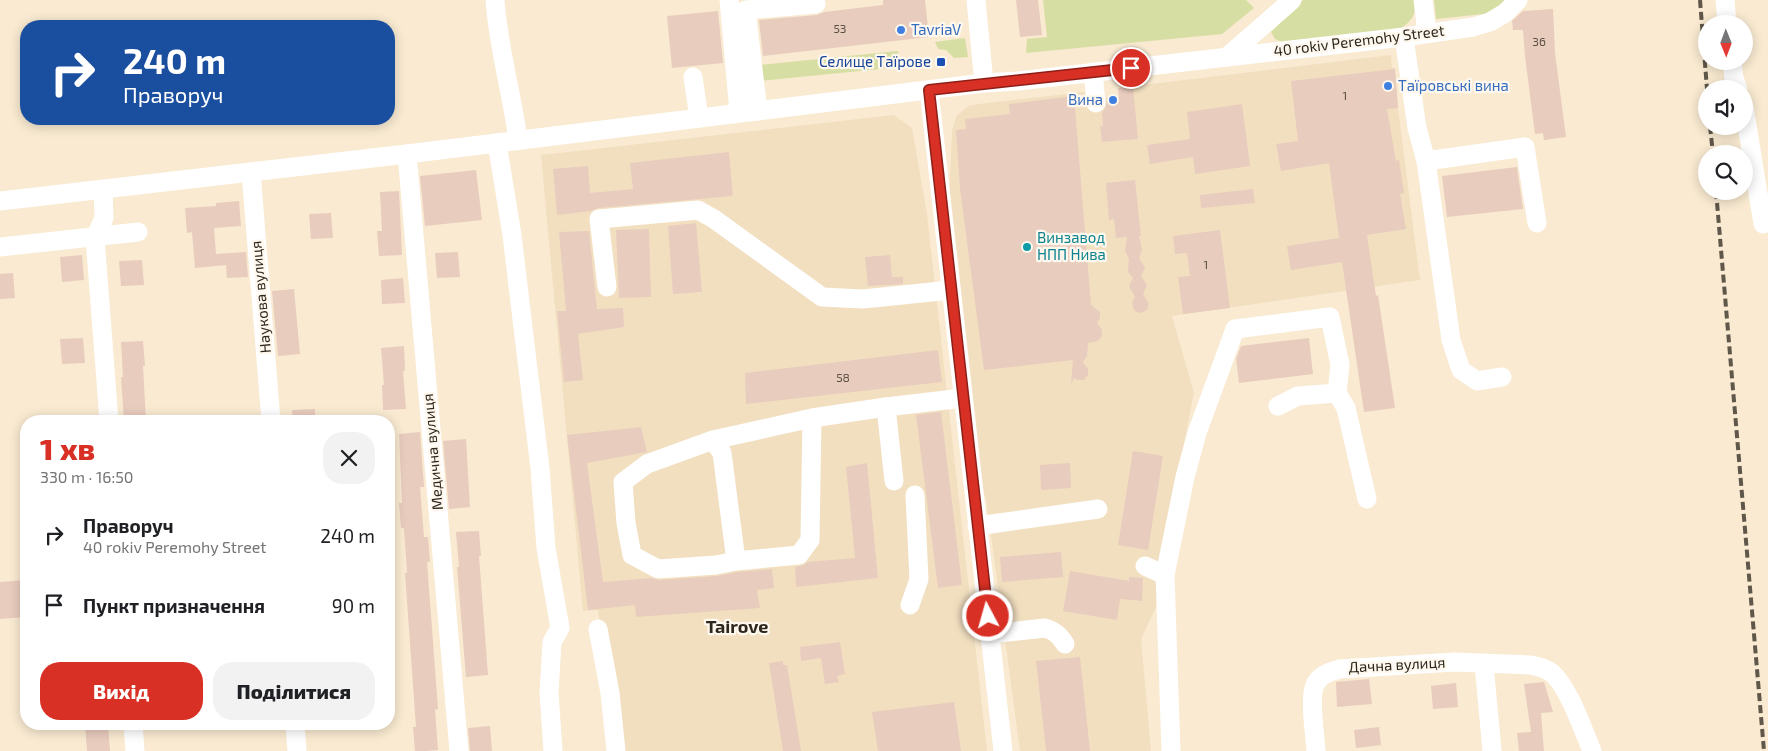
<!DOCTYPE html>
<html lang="uk">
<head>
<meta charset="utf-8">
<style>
	:root { --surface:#fff; --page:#f2f2f2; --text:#202124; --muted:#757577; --accent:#d93025 }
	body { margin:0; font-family:"Exo 2",sans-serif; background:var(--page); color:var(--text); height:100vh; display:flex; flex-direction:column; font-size:19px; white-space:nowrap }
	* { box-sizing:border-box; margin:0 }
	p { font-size:16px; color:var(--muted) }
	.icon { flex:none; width:28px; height:28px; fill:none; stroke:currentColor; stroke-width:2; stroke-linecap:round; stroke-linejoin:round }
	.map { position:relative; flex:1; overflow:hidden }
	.side { position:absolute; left:20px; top:415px; width:375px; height:315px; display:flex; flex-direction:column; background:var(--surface); border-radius:20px; box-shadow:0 2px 12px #0003 }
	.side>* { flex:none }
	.banner { position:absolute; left:20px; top:20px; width:375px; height:105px; border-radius:20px; box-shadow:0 2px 12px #0003; background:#1a4fa0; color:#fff; overflow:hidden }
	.needle { width:32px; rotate:179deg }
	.tools { position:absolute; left:1698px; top:15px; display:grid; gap:10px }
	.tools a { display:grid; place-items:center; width:55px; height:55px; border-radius:50%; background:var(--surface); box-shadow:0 2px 12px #0003; font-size:25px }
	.pin { position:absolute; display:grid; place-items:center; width:42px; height:42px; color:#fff; margin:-21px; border:2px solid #fff; border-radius:50%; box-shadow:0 1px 5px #0007 }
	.me { position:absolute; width:55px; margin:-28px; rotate:354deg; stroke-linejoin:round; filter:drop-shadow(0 0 4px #0008) }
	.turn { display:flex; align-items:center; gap:18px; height:105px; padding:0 20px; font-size:22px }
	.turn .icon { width:65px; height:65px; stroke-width:2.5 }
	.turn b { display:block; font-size:35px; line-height:42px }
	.round { display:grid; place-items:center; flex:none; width:52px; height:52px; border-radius:20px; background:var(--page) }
	.overview { display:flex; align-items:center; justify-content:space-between; height:85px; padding:0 20px }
	h1 { font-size:30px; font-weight:800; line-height:38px; color:var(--accent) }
	.cta { display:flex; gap:10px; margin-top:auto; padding:10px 20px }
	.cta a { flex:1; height:58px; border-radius:20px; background:var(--accent); color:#fff; font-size:20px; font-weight:800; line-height:58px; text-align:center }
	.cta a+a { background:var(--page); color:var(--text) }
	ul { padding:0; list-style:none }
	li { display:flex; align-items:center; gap:15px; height:70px; padding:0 20px }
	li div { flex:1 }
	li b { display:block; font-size:19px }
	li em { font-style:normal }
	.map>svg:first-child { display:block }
	.built { fill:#f2dfc0 }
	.green { fill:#d7dea3 }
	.building { fill:#e8ccbe }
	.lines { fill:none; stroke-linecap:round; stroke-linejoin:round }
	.minor { stroke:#fff; stroke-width:19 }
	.rail { stroke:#5f574a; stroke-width:4; stroke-dasharray:8 4; stroke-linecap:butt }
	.route-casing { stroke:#8d1f18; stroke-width:12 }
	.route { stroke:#d93025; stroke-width:9 }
	.shop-dot { fill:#3f7fe0; stroke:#fef8ee; stroke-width:2 }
	.transit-dot { fill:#1a4fb4; stroke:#fef8ee; stroke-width:2 }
	.culture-dot { fill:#0f9aa8; stroke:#fef8ee; stroke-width:2 }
	.labels { text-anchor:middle; stroke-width:4.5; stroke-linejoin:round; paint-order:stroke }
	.number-label { font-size:12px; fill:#5c5046 }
	.shop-label { font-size:15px; fill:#366cbe; stroke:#fef8ee; text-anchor:start }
	.street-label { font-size:15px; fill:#2d271e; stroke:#fef8ee }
	.transit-label { font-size:15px; fill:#164399; stroke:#fef8ee; text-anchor:end }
	.culture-label { font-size:15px; fill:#0d838f; stroke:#fef8ee; text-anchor:start }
	.quarter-label { font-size:18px; font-weight:bold; fill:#2d271e; stroke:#fef8ee }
</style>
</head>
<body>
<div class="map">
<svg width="1768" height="751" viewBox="0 0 1768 751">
	<rect width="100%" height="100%" fill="#f9ead1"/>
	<g class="built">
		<polygon points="1391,55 1392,68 1395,68 1398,108 1420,280 1172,316 1194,393 1159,568 1158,603 1141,639 1151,751 1020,751 986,498 980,485 949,197 952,130 957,115 969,106 979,104 1084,92 1101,104 1106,104 1106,98 1119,97 1118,88"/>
		<polygon points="894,115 912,128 927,214 987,751 616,751 598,610 583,611 541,155"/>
	</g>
	<g class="green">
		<polygon points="1043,0 1246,0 1254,8 1222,34 1026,53 1027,39 1047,37"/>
		<path d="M1303,0H1415C1417,15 1411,21 1399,30L1282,42L1275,39L1271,32Z"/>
		<polygon points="1434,0 1509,0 1493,13 1436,19"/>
		<polygon points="965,38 968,57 954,58 946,50 938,49 935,42"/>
		<polygon points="898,51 900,67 760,81 759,65"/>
	</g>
	<g class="building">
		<polygon points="883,0 925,0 929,37 763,56 759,20 817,15 824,12 883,5"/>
		<polygon points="1016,0 1038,0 1042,35 1020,37"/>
		<polygon points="1553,9 1555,53 1566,137 1544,140 1543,133 1535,134 1525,56 1523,30 1513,30 1512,21 1523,11"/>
		<polygon points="718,11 723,63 672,68 667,16"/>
		<polygon points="1395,69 1398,108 1387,109 1396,161 1399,160 1404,193 1400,194 1406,229 1367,235 1376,296 1378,295 1395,408 1364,412 1342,262 1291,270 1287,246 1339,238 1329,163 1281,171 1276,144 1298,141 1291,81"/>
		<polygon points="1133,87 1138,139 1102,142 1100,126 1103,126 1102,113 1106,107 1107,98 1119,97 1118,88"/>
		<polygon points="1074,96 1091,305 1100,312 1100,318 1097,323 1102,330 1102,336 1098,341 1088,343 1087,356 1083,362 1088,369 1088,375 1084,380 1077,380 1074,378 1071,384 1073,360 984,370 960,189 956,130 966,129 965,119 1010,114 1009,104"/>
		<polygon points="1242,104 1250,166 1195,174 1193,157 1150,164 1147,145 1190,139 1187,112"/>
		<polygon points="729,152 733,196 598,208 591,211 557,215 553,169 588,166 590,193 633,189 630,163"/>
		<polygon points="1517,167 1523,209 1447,217 1442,176"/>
		<polygon points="476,170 482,220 425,226 420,176"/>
		<polygon points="1135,180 1141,236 1139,236 1142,250 1139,258 1145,268 1141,276 1147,285 1143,294 1149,304 1147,310 1141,313 1135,311 1133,308 1132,302 1135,297 1129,286 1133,278 1128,272 1129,259 1125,251 1127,237 1116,238 1114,219 1109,220 1106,183"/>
		<polygon points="1253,189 1255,203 1201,208 1200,195"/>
		<polygon points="399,191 402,255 379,256 377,231 382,231 380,192"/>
		<polygon points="239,201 241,226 214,228 216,254 246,252 248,277 227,278 226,265 195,268 192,232 187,233 185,208 216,206 216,203"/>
		<polygon points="331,213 333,238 311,239 309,214"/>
		<polygon points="696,223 702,292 673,294 668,226"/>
		<polygon points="649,229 651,297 619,298 616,230"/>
		<polygon points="1220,230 1230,308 1183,314 1178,277 1190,276 1187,253 1175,254 1173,236"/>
		<polygon points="589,231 597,309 623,308 624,327 578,334 583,380 564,382 557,311 566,311 559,232"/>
		<polygon points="458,252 460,277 437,278 435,253"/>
		<polygon points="82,255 84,280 62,282 60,257"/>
		<polygon points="890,255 892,277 903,277 903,284 868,286 865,257"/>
		<polygon points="142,260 144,285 121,286 119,261"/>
		<polygon points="13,273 15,298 0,299 0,274"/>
		<polygon points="403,278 405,303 382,304 381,280"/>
		<polygon points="294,289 300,354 278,356 272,291"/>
		<polygon points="83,338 85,363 62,364 60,339"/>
		<polygon points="1309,338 1313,374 1239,383 1236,359 1241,346"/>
		<polygon points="143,341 145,366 143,366 146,421 124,421 121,377 123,377 121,342"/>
		<polygon points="404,346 405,371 403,371 406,409 383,410 382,385 384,385 381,348"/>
		<polygon points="938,350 942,382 746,404 745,373"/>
		<polygon points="315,409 315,421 293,421 292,410"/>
		<polygon points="941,412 962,585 938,588 916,415"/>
		<polygon points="641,427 647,452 587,463 603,582 651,578 659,580 717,576 738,572 772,569 774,588 757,590 760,608 636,617 635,605 588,610 567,435"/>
		<polygon points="420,432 424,487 420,487 424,537 428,537 430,562 427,562 438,709 435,710 438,750 425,751 415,751 413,727 416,727 405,573 407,573 404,528 401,528 399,503 402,503 399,434"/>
		<polygon points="466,439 470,507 449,509 443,441"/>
		<polygon points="1133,451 1163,456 1148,550 1118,545"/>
		<polygon points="867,463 878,578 796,587 795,567 804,565 808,562 855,558 846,467"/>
		<polygon points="1070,463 1071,488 1041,490 1040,465"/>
		<polygon points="479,531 481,556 479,556 488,675 466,677 457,567 459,567 456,532"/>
		<polygon points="1061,552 1063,577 1002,582 1000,557"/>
		<polygon points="1070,571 1129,581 1129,577 1143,578 1142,601 1120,599 1117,620 1063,611"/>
		<polygon points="26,580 26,617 0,619 0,582"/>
		<polygon points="840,642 845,674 837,676 839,682 825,684 821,658 801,661 800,647"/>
		<polygon points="1080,657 1090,751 1046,751 1036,661"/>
		<polygon points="783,661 783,665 787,665 801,751 783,751 769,663"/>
		<polygon points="1369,679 1372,704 1337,707 1336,682"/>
		<polygon points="1544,682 1553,712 1541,713 1544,751 1519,751 1517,733 1531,732 1524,684"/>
		<polygon points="1456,683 1458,707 1433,709 1431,686"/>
		<polygon points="954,702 961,751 878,751 872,712"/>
		<polygon points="85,724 108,724 110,751 87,751"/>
		<polygon points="490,726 492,751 470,751 468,728"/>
		<polygon points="1379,727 1381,745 1356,748 1354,730"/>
	</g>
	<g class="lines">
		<g class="minor">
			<path d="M495,0C498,47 512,93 518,140"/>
			<polyline points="729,0 739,113"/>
			<polyline points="976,0 984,83"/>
			<polyline points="1423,0 1427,33"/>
			<polyline points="1725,0 1727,24"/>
			<polyline points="1404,37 1417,128 1426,161 1451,340 1461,370 1477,381 1502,377"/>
			<polyline points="1227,57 1292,0"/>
			<polyline points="1732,61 1734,78 1738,89"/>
			<polyline points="1093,72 1096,103"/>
			<polyline points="693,77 699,118"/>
			<polyline points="929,90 1003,751"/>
			<polyline points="1744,107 1763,224"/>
			<polyline points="758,111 746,10 816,4"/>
			<polyline points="497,143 512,235 524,336 540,468 546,548 560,628 552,642 549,693 553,751"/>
			<polyline points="407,154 459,751"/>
			<polyline points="1426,161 1525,147 1537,223"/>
			<polyline points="251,172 271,421"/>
			<polyline points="103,189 104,218 95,238 109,421"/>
			<polyline points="0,201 407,154 984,83 1018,81 1404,37 1473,27 1490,22 1505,13 1518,0"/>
			<polyline points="0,247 138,232"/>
			<polyline points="607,287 599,219 698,210 714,219 822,297 863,299 951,290"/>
			<polyline points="1337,393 1346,408 1367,499"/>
			<polyline points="812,418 713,440 647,464 623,482 626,523 632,555 658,569 716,565 736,561 799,555 810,540 812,418 886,407"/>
			<polyline points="713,440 722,453 736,561"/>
			<polyline points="894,481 886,407 963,398"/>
			<polyline points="977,526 1098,509"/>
			<polyline points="1145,566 1165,575"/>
			<polyline points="910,605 919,579 915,495"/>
			<polyline points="598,629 610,693 616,751"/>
			<path d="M990,634L1045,628C1055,631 1059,635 1065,644"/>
			<polyline points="1484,664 1492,751"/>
			<polyline points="133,724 135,751"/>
			<polyline points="295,724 297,751"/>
			<polyline points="1171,751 1165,575 1185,477 1197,433 1235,329 1330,317 1340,365 1337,393 1298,396 1278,406"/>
			<path d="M1316,751C1315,736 1309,697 1315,685C1319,675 1331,671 1340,669L1455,662L1530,665C1537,666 1545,668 1552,673C1569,688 1583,730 1592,751"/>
		</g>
		<g class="rail">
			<polyline points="1700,0 1707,89"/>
			<polyline points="1710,126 1713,154"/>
			<polyline points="1716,191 1764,751"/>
		</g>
	</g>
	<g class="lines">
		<g class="route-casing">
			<polyline id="route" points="988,616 929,90 1131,68"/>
		</g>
		<use href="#route" class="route"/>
	</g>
	<g class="shop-dot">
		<circle cx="901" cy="30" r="5"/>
		<circle cx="1388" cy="86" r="5"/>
		<circle cx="1113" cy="100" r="5"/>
	</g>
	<rect class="transit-dot" x="936" y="57" width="10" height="10" rx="2.5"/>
	<circle class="culture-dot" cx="1027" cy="247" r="5"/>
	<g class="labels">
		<g class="number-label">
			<text x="840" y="33">53</text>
			<text x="1539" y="46">36</text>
			<text x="1345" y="100">1</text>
			<text x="1206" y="269">1</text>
			<text x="843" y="382">58</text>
		</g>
		<g class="shop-label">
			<text x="911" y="35">TavriaV</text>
			<text x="1398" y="91">Таїровські вина</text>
			<text x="1103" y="105" text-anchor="end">Вина</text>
		</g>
		<g class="street-label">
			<text transform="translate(1359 41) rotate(-7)" y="5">40 rokiv Peremohy Street</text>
			<text transform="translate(261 297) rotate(-95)" y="5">Наукова вулиця</text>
			<text transform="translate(433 452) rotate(-95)" y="5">Медична вулиця</text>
			<text transform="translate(1397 665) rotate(-3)" y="5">Дачна вулиця</text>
		</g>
		<g class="transit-label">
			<text x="931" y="67">Селище Таїрове</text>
		</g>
		<g class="culture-label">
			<text x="1037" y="243">Винзавод<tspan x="1037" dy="17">НПП Нива</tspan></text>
		</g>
		<g class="quarter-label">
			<text x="737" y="633">Tairove</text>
		</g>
	</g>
</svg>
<div class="tools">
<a><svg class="needle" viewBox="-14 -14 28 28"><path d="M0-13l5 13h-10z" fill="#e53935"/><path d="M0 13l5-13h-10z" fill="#757577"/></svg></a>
<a><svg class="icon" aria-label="sound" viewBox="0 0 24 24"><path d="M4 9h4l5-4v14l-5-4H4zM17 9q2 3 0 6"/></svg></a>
<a><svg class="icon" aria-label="search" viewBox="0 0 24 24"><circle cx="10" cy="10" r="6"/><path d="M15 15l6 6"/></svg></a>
</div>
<div class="pin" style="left:1131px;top:68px;background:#d93025"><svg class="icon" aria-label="arrive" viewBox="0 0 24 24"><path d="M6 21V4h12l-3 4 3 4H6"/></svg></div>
<svg class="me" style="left:988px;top:616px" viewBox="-20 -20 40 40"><circle r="17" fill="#d93025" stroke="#fff" stroke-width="3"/><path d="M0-11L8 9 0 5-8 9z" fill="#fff"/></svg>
<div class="banner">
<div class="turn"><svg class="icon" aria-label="right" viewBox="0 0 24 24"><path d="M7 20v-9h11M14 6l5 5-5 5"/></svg><div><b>240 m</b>Праворуч</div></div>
</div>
<section class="side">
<div class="overview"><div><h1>1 хв</h1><p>330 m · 16:50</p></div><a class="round"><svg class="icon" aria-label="close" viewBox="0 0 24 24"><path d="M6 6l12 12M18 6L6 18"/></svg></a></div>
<ul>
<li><svg class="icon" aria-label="right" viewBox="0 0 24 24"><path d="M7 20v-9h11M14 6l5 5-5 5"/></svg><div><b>Праворуч</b><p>40 rokiv Peremohy Street</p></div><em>240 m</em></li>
<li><svg class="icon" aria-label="arrive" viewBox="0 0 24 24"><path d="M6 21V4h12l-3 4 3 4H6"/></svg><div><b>Пункт призначення</b></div><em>90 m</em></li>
</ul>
<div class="cta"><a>Вихід</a><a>Поділитися</a></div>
</section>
</div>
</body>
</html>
